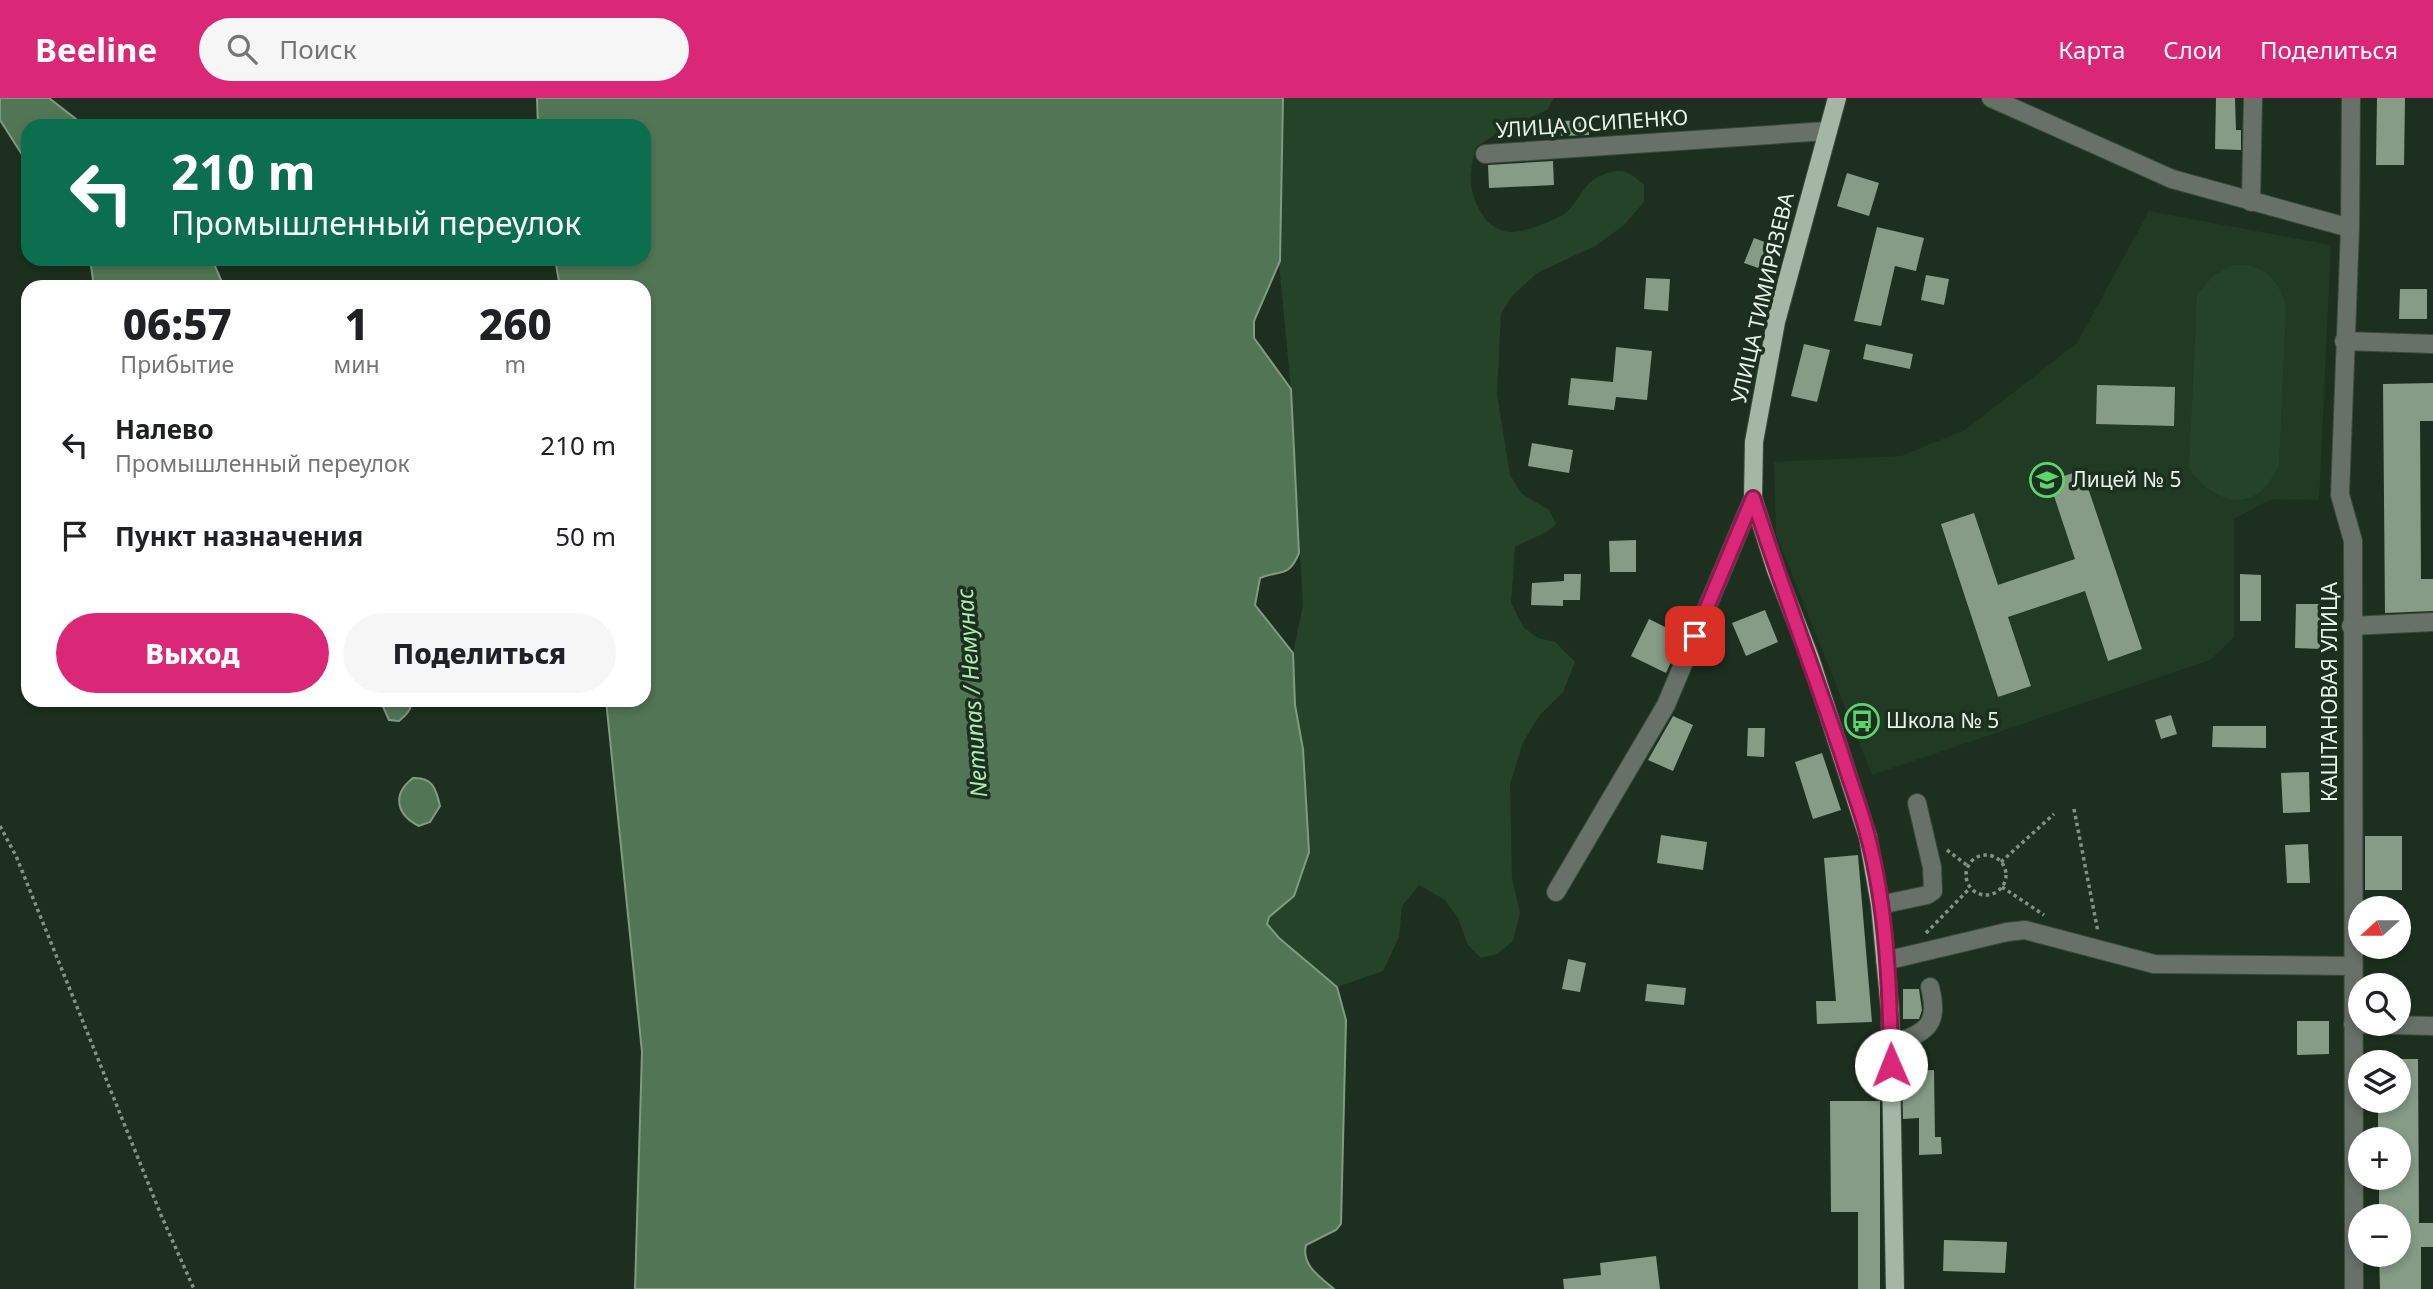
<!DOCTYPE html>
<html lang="ru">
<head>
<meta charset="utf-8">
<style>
	:root { --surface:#fff; --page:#f6f6f6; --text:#202124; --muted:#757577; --accent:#db2777 }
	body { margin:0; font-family:"Noto Sans",sans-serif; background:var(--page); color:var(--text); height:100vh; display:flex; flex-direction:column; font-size:26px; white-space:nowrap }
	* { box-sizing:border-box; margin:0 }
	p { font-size:23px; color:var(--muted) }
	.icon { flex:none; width:38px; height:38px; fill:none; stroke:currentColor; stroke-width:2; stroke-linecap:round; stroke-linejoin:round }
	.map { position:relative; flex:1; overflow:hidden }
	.side { position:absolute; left:21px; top:182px; width:630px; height:427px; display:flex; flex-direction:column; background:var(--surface); border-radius:21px; box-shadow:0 4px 10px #0003 }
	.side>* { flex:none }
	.hud { position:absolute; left:21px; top:21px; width:630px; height:147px; border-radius:21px; box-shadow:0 4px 10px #0003; background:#0b6e4f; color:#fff; overflow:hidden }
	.needle { width:46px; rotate:249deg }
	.fabs { position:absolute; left:2348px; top:798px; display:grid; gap:14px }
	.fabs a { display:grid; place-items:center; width:63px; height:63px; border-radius:50%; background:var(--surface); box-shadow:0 4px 10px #0003; font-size:35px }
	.pin { position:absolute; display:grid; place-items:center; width:60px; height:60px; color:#fff; margin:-30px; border-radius:14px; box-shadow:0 4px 10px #0006 }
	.me { position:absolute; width:77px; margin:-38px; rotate:359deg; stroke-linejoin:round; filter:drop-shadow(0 0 5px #0008) }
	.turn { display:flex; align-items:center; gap:24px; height:147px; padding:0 35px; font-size:32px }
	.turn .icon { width:91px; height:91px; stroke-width:2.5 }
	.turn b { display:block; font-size:49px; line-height:60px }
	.eta { display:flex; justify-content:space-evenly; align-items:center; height:119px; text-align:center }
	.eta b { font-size:42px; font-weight:800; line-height:49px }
	.cta { display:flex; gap:14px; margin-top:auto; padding:14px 35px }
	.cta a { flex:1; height:80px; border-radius:42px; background:var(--accent); color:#fff; font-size:28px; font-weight:800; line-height:80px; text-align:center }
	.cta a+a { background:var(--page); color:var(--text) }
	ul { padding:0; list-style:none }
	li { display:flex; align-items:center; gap:21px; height:91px; padding:0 35px }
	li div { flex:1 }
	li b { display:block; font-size:26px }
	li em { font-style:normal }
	header { display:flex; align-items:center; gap:42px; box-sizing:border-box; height:98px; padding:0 35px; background:var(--accent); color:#fff }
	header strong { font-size:33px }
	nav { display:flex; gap:38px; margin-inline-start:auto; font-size:24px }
	.search { width:490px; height:63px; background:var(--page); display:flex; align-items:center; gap:18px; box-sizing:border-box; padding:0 24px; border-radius:38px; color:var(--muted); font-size:26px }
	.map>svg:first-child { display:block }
	.built { fill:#213a23 }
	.green { fill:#254328 }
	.water { fill:#527655; stroke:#7f9c81; stroke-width:2 }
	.building { fill:#869c87 }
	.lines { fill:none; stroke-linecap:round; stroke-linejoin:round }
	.minor-casing { stroke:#394b3b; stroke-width:20 }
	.major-casing { stroke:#394b3b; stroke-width:20 }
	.path { stroke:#839284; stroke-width:3.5; stroke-dasharray:3.5 3.5; stroke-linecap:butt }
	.minor { stroke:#677168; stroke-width:18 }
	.major { stroke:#a3b7a4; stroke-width:18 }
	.route-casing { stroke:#8e194d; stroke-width:18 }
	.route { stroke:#db2777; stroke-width:12 }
	.labels { text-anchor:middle; stroke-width:7; stroke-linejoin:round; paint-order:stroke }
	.street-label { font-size:21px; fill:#e8f4e9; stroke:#1d301f }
	.poi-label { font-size:21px; fill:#e8f4e9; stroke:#1d301f; text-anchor:start }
	.water-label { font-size:23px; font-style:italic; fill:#afebb3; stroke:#1d301f }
</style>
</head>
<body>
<header>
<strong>Beeline</strong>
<div class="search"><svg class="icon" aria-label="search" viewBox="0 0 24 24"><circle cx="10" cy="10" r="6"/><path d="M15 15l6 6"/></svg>Поиск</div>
<nav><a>Карта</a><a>Слои</a><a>Поделиться</a></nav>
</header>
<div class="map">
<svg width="2433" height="1191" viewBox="0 0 2433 1191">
	<rect width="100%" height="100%" fill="#1d301f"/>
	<polygon class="built" points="2149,113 2331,147 2319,402 2271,401 2234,421 2234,539 2210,562 1872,677 1776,436 1774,364 1901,358 1965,332 2077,245"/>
	<g class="green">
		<path d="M1283,0H1554L1547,12L1501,33L1476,49C1469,75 1467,91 1482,116C1487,126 1501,135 1513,134C1525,134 1560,121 1568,113C1585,96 1582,82 1611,74C1626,70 1634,78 1644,87V104L1624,127L1597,147L1537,175L1512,198L1501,216L1497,296L1510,377L1522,396L1549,412L1556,426C1545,438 1530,440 1515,449L1511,505L1524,530L1538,540L1555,544L1575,564L1563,594L1540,617L1523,644L1510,686L1512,780L1520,815L1513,843L1497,856L1481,860L1468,847L1458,820L1445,802L1419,787L1402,808L1399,839L1383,873L1337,889L1279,840L1267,826L1269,819L1294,798L1303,651L1295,607L1293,555L1303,507L1291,291L1279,166Z"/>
		<path d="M2234,167C2263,165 2279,182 2286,208L2279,366C2259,416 2217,410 2189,370L2197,197L2213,178Z"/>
	</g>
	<g class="water">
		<polygon points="0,0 49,0 85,28 28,28 28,66 0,22"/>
		<path d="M537,0H1283L1280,163L1254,223V240L1291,291L1299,455C1288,481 1281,471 1260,480L1255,507L1293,555L1295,607L1303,651L1309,754L1294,798L1269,819L1267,826L1279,840L1337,889L1346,922L1341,1126L1336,1132L1306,1147C1301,1167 1320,1179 1334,1191H635L642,954L606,602H644V189H560L555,161H644V28H538Z"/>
		<polygon points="90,161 212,161 224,189 94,189"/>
		<path d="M380,602H411C413,611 405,618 399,623L389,622Z"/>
		<path d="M413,680C432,679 436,690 440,708L430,724L419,728C397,717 391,697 413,680Z"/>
	</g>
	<g class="building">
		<polygon points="2216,0 2235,0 2236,32 2241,32 2241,52 2215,51"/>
		<polygon points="2377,0 2405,0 2404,67 2376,67"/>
		<polygon points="1588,22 1589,37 1561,38 1560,23"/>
		<polygon points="1553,63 1554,87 1489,90 1488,67"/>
		<polygon points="1847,75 1879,85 1869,118 1837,108"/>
		<polygon points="1877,129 1924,140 1916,173 1895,168 1881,228 1854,223"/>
		<polygon points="1754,140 1770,146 1761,171 1744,165"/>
		<polygon points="1926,177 1949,181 1944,207 1921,202"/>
		<polygon points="1646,180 1670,181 1668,213 1644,211"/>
		<polygon points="2400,191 2427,191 2427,221 2399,221"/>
		<polygon points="1804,246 1830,252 1817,304 1791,298"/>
		<polygon points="1866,246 1913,256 1910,271 1863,261"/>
		<polygon points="1616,249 1652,253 1647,302 1616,299 1614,312 1568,307 1571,280 1613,284"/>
		<polygon points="2433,285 2433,323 2420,323 2421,481 2433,481 2433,513 2385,515 2383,286"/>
		<polygon points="2097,287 2175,289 2174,328 2096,326"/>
		<polygon points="1532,345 1573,352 1569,375 1528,368"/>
		<polygon points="2082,372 2142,551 2108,563 2085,493 2008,519 2031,588 1998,599 1941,426 1974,415 1998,487 2075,461 2049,383"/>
		<polygon points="1636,442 1636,474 1610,474 1609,443"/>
		<polygon points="1564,476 1581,476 1580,502 1563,502 1563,508 1531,507 1532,485 1564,483"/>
		<polygon points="2240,476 2261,477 2261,523 2240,523"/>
		<polygon points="2296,506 2321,506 2320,551 2295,550"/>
		<polygon points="1765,512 1778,544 1746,558 1732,525"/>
		<polygon points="1649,521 1683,538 1666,575 1631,558"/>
		<polygon points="2171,617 2177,636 2161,641 2155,622"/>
		<polygon points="1673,618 1693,627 1673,673 1648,662"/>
		<polygon points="2213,628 2266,628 2266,650 2212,649"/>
		<polygon points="1748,630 1765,630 1764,659 1747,658"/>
		<polygon points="1822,655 1841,712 1813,721 1795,664"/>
		<polygon points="2309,674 2310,714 2283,715 2281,675"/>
		<polygon points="1661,737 1707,744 1703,772 1657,765"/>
		<rect x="2365" y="738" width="37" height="54"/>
		<polygon points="2308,746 2310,785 2287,785 2285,747"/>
		<polygon points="1858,757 1872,924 1817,926 1816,903 1836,903 1824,760"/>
		<polygon points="1568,861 1586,865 1580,894 1562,891"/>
		<polygon points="1647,886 1686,890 1684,907 1645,903"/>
		<polygon points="1903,891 1919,891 1922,912 1919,921 1903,921"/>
		<polygon points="2297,923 2329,923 2329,956 2297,957"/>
		<polygon points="2399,961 2418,961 2419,1125 2433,1125 2433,1149 2421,1149 2421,1191 2380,1191 2379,1157 2399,1157 2399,1118 2379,1118 2379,1080 2399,1080 2399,1041 2378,1041 2378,1003 2399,1003"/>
		<polygon points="1934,972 1935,1039 1941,1039 1942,1056 1919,1057 1919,1020 1903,1021 1902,973"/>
		<polygon points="1830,1003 1880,1003 1880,1191 1858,1191 1858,1114 1831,1114"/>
		<polygon points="1944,1142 2007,1144 2005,1175 1943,1173"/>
		<polygon points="1656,1158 1660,1191 1564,1191 1563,1181 1601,1177 1600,1165"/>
	</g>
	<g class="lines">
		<g class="minor-casing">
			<g id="minor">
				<polyline points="1991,0 2172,81 2350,130"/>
				<polyline points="2351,0 2350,130 2340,397 2353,443 2354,1191"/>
				<polyline points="1485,56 1827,33"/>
				<polyline points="2251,104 2253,0"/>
				<polyline points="2344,243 2433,246"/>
				<polyline points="2351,528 2433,524"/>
				<polyline points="1556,794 1666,607 1753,400"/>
				<polyline points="1880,807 1927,797 1933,793 1932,769 1917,705"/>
				<polyline points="1885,863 2007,834 2025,832 2154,866 2353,868"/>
				<polyline points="2353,926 2433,928"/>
				<path d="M1890,947C1926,934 1940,929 1930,889"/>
			</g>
		</g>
		<g class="major-casing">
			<polyline id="major" points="1837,0 1776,224 1754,344 1753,400 1776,472 1810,560 1868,739 1880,807 1890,912 1895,1191"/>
		</g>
		<g class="path">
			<polyline points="2074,711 2098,834"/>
			<polyline points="0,728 16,758 161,1117 194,1191"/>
			<polyline points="1947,752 1968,768"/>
			<circle cx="1986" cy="777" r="20"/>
			<polyline points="2001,764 2054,716"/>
			<polyline points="2002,789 2044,817"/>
			<polyline points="1926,835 1970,790"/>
		</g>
		<use href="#minor" class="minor"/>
		<use href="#major" class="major"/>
	</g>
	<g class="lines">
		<g class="route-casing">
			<path id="route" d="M1695,538L1753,400C1781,487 1813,571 1842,657C1850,684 1861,711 1868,739C1887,812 1890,892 1891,967"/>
		</g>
		<use href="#route" class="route"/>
	</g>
	<defs>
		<g id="school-ring" transform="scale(1.75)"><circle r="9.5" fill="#1d301f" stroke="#5cd56d" stroke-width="1.5"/><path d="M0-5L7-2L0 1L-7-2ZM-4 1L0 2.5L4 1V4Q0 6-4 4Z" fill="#5cd56d"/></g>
		<g id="bus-ring" transform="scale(1.75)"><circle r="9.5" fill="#1d301f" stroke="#5cd56d" stroke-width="1.5"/><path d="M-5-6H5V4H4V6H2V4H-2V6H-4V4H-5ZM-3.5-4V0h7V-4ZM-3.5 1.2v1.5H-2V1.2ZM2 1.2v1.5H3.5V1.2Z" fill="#5cd56d"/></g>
	</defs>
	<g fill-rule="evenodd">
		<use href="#school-ring" x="2047" y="382"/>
		<use href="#bus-ring" x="1862" y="623"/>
	</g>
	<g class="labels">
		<g class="street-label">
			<text transform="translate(1592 26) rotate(-4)" y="7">УЛИЦА ОСИПЕНКО</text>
			<text transform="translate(1763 200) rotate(-77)" y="7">УЛИЦА ТИМИРЯЗЕВА</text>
			<text transform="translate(2330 594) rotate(-90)" y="7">КАШТАНОВАЯ УЛИЦА</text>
		</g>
		<g class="poi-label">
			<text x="2072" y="389">Лицей № 5</text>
			<text x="1886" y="630">Школа № 5</text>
		</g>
		<g class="water-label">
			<text transform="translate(972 595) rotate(-94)" y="8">Nemunas / Немунас</text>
		</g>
	</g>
</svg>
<div class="fabs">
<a><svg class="needle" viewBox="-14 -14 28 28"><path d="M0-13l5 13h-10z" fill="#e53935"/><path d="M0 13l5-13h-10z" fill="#757577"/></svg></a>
<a><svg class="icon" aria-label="search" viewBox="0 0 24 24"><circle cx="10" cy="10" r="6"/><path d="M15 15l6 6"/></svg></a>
<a><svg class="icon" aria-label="layers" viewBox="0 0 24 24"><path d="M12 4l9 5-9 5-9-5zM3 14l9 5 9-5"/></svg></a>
<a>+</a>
<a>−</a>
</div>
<div class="pin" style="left:1695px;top:538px;background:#d93025"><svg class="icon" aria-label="arrive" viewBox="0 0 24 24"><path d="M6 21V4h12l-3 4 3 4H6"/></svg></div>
<svg class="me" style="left:1891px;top:967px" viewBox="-20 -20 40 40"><circle r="19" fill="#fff"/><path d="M0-13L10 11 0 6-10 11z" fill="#db2777"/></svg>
<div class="hud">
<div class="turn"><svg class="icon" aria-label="left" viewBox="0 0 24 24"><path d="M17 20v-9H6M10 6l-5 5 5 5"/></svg><div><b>210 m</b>Промышленный переулок</div></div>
</div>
<section class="side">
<div class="eta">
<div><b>06:57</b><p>Прибытие</p></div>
<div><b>1</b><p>мин</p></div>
<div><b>260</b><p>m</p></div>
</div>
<ul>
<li><svg class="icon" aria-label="left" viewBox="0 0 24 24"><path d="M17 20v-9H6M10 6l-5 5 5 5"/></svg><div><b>Налево</b><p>Промышленный переулок</p></div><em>210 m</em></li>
<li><svg class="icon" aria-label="arrive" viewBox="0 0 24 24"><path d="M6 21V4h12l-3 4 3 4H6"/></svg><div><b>Пункт назначения</b></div><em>50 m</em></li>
</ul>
<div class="cta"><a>Выход</a><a>Поделиться</a></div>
</section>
</div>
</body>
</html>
